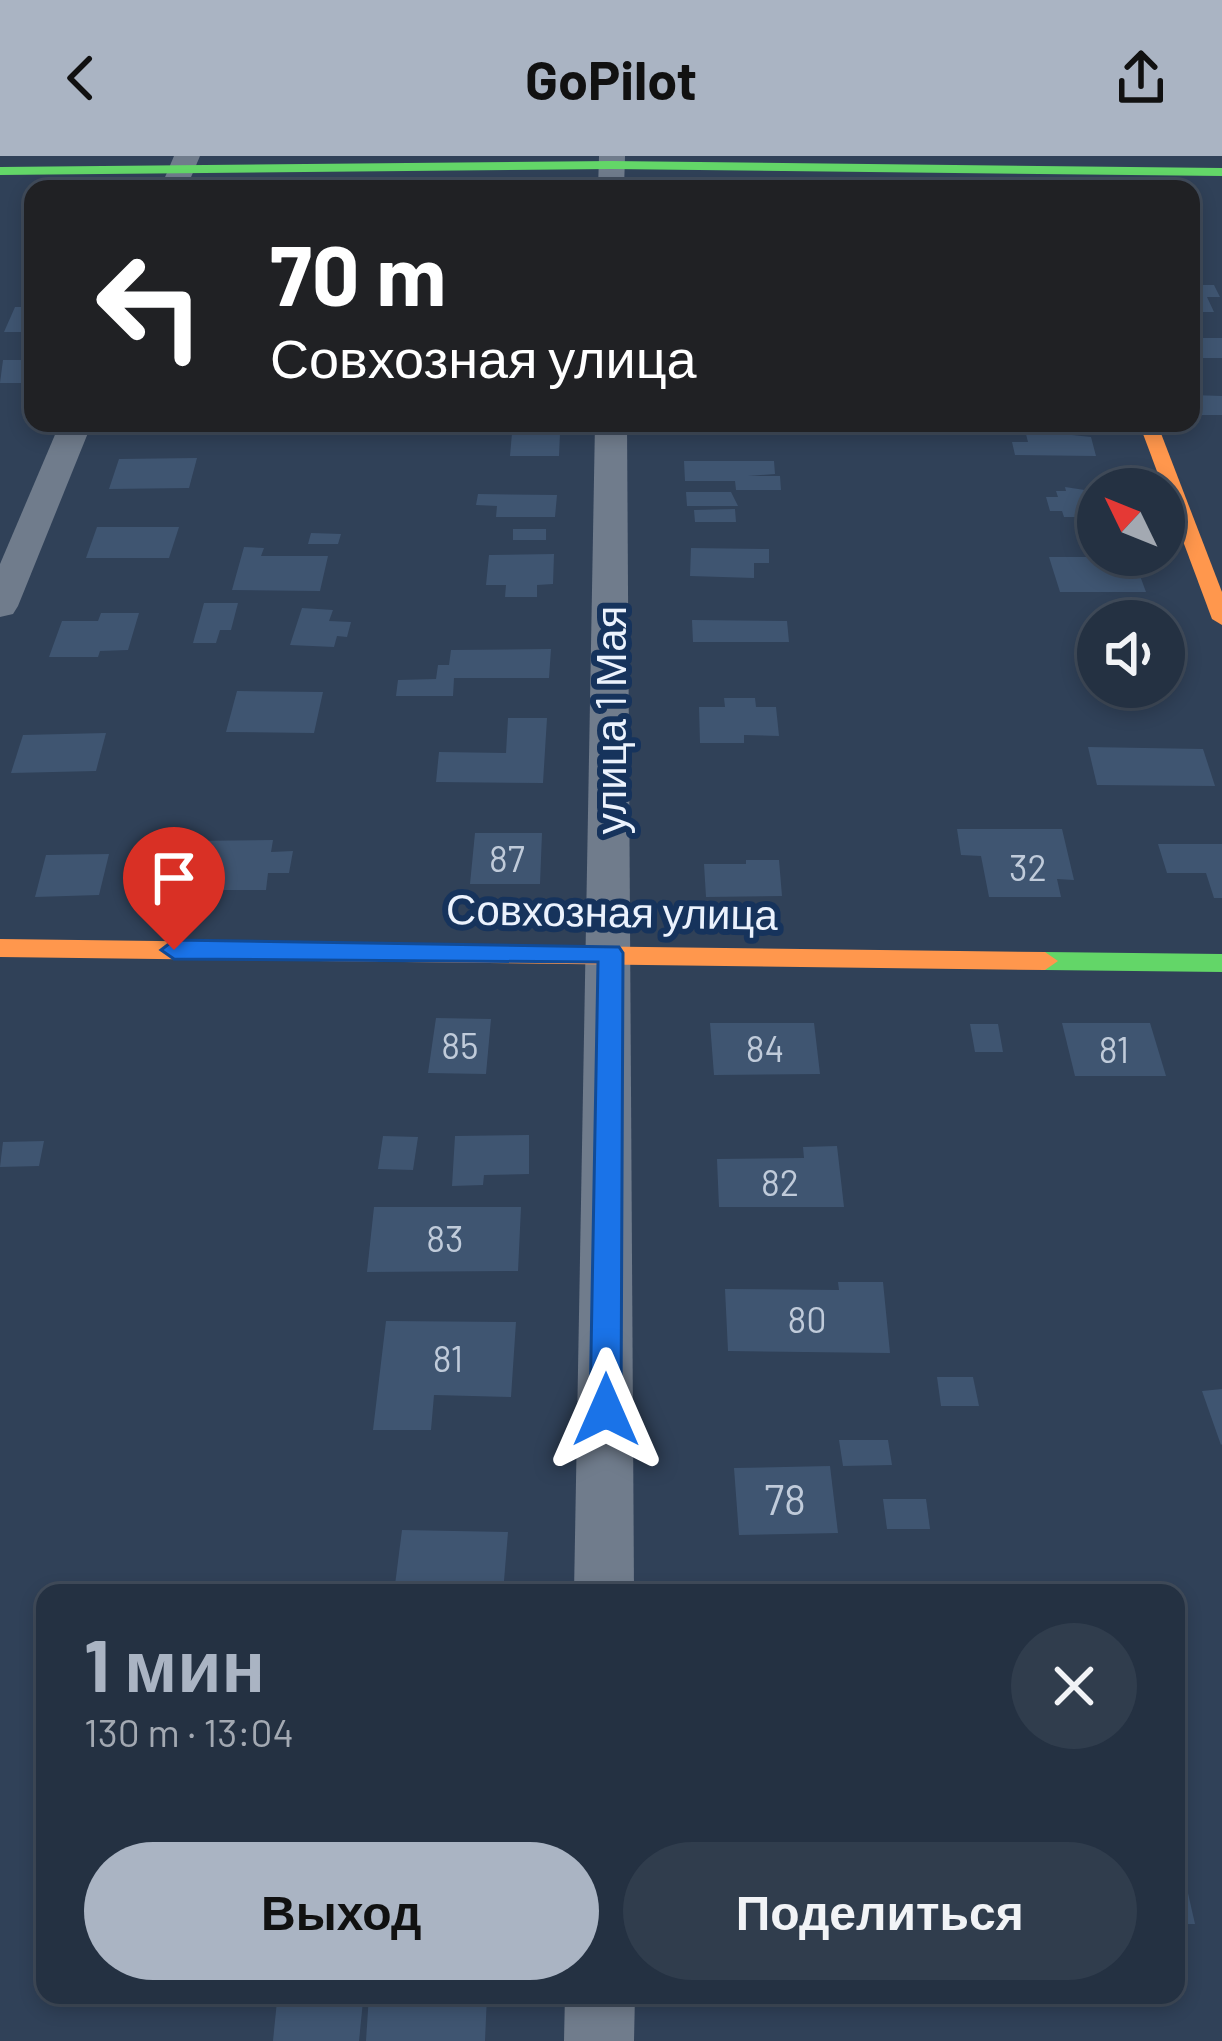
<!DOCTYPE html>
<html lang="ru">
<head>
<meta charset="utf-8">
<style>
	:root { --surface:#243142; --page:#303d4d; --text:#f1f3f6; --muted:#a3a9b2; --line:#414c5b; --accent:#aab4c3 }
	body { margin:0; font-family:Barlow,sans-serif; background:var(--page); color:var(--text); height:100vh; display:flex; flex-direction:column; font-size:45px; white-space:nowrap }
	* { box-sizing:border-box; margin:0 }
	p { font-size:39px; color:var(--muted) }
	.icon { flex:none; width:66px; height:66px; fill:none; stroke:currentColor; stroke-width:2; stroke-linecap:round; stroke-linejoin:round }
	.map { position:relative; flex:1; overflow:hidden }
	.details { position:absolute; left:36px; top:1428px; width:1149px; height:420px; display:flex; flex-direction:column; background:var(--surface); border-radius:24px; box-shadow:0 6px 18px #0003,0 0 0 3px var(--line) }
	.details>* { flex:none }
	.banner { position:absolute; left:24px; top:24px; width:1176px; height:252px; border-radius:24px; box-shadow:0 6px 18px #0003,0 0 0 3px var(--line); background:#202124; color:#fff; overflow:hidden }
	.needle { width:78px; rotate:313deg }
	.tools { position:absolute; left:1077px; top:312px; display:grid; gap:24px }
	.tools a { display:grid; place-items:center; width:108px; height:108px; border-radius:50%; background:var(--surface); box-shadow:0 6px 18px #0003,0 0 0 3px var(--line); font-size:60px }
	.pin { position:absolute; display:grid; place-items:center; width:102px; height:102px; color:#fff; margin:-123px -51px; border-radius:50% 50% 50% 0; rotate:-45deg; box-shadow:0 0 12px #0007 }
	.pin .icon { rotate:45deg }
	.me { position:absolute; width:132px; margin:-66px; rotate:0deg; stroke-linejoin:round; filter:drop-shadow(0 0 9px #0008) }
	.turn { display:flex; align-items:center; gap:42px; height:252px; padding:0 48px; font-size:54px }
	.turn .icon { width:156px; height:156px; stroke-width:2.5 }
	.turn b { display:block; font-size:84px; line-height:102px }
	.round { display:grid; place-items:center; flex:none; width:126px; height:126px; border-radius:63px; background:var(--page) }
	.headline { display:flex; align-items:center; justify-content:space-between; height:204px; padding:0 48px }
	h1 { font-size:72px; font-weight:700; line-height:90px; color:var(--accent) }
	.primary-button { display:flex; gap:24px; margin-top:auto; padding:24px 48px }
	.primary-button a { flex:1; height:138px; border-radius:72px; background:var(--accent); color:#111; font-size:48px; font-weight:700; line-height:138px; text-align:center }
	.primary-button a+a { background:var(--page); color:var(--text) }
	header { display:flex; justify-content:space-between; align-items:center; height:156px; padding:0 48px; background:var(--accent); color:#111; font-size:54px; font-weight:700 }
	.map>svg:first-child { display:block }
	.building { fill:#3f5571 }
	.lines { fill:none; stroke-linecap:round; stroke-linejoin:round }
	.street { fill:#707c8c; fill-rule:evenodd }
	.fast { fill:#63d668; fill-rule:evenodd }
	.slow { fill:#ff974d; fill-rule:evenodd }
	.route { fill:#1a73e8; stroke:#114b97; stroke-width:3 }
	.labels { text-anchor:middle; stroke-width:12; stroke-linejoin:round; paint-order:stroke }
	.number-label { font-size:36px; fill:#c0cbda }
	.street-label { font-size:42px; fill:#ebf2fd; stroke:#16335c }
	.near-number-label { font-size:42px; fill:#c0cbda }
</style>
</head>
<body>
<header><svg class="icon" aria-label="back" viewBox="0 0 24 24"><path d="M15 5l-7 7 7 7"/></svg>GoPilot<svg class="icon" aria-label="share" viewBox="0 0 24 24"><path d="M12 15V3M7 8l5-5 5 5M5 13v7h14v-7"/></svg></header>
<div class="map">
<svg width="1222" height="1885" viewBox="0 0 1222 1885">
	<rect width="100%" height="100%" fill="#304158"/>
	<g class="building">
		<polygon points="1196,129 1214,129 1220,141 1207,141 1214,156 1191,156 1191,134 1199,134"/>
		<polygon points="15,151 33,151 33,176 4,176"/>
		<rect x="1191" y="182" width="31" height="20"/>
		<polygon points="3,204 33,204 33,227 0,227"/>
		<polygon points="1192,239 1222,240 1222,259 1199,259"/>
		<polygon points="1025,274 1091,281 1096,300 1015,299 1012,286 1028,286"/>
		<polygon points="512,277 560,277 559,300 510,300"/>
		<polygon points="197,302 189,332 109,333 119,303"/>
		<polygon points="684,305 774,305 775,318 748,320 780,320 781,334 736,334 735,325 685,325"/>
		<polygon points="1065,331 1098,336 1098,361 1064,361 1062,355 1050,355 1046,341 1058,341 1056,335 1066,335"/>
		<polygon points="686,336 731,336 738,350 687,350"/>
		<polygon points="478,338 557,339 555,361 496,361 497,350 476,349"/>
		<polygon points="735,353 736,366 695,366 694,354"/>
		<polygon points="97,371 179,371 169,402 86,402"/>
		<rect x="513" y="373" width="33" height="11"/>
		<polygon points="311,377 341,378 338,388 308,388"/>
		<polygon points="244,391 264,392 261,400 328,400 320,435 232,434"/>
		<polygon points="691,392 769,393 769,407 754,407 754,422 690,420"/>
		<polygon points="554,398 553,428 537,429 537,441 505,441 506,429 486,429 489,399"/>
		<polygon points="1049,401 1133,401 1146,436 1060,436"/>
		<polygon points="204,447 238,447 231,474 220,474 216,487 193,487"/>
		<polygon points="302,452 333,454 329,465 351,466 347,481 337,480 334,491 290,489"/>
		<polygon points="101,457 139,457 128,494 100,495 98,501 49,501 62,465 98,465"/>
		<polygon points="692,464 787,465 789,486 693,486"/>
		<polygon points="551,493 549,522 454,522 453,540 396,540 398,524 436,523 438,509 449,509 451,494"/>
		<polygon points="237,535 323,536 314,577 226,576"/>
		<polygon points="724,542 755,542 756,551 776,551 779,580 744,579 744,587 700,587 699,551 725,551"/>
		<polygon points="508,562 547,562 543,627 436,626 439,596 506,597"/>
		<polygon points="106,577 96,615 11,617 23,579"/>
		<polygon points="1088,591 1203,593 1215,630 1097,629"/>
		<polygon points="957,673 1062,673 1074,724 1057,723 1061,741 989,741 981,700 961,699"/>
		<polygon points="475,677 542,677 540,728 470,728"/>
		<polygon points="273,684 271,696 293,695 289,717 268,717 266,734 175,734 186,685"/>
		<polygon points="1158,688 1222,688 1222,742 1214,742 1206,717 1167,717"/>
		<polygon points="109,698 99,739 35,741 46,699"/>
		<polygon points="746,704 779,704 782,740 706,741 704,708 746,708"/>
		<polygon points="436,862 491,863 486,918 428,917"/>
		<polygon points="710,867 814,867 820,918 714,919"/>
		<polygon points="1062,867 1150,867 1166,920 1075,920"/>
		<polygon points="970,868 998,868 1003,896 975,896"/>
		<polygon points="529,979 529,1018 484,1019 483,1029 452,1030 455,980"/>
		<polygon points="383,980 418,981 413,1014 378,1013"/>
		<polygon points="44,985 39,1010 0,1011 3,986"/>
		<polygon points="837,990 844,1051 719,1051 717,1003 804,1002 803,991"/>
		<polygon points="374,1051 521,1051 518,1115 367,1116"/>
		<polygon points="838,1126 883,1126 890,1197 728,1195 725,1133 839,1134"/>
		<polygon points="386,1165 516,1166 511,1241 434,1239 431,1274 373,1274"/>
		<polygon points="937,1221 973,1221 979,1250 941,1250"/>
		<polygon points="1222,1233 1222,1288 1221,1289 1202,1235"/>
		<polygon points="839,1284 888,1284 892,1309 843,1310"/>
		<polygon points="830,1310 838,1377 739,1379 734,1312"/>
		<polygon points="883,1343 926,1343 930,1373 887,1373"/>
		<polygon points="402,1374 508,1376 503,1437 394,1437"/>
		<polygon points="1176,1702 1180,1702 1195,1768 1176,1768"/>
		<polygon points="369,1839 487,1839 485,1885 366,1885"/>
		<polygon points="277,1845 363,1845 359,1885 273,1885"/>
	</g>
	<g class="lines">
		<g class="street">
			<polygon points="174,0 200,0 186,33 160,33"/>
			<polygon points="599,0 625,0 624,33 598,33"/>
			<polygon points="60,267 92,267 18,450 13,458 0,461 0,408"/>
			<polygon points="595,267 627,267 634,1437 574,1437"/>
			<polygon points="565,1839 635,1839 634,1885 564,1885"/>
		</g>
		<g class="fast">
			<polygon points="611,5 1222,12 1222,20 611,13 0,19 0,11"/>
			<polygon points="1045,796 1222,798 1222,816 1045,814 1032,805"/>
		</g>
		<g class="slow">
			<polygon points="1139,267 1157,267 1222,436 1222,469 1212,463"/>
			<polygon points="0,783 1045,796 1058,805 1045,814 0,801"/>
		</g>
	</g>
	<polygon class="route" points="174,784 619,791 623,797 621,1254 617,1264 606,1268 595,1264 590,1254 598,806 174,803 161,794"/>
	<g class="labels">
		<g class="number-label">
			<text x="507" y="716">87</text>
			<text x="1028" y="725">32</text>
			<text x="460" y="903">85</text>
			<text x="765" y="906">84</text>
			<text x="1114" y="907">81</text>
			<text x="780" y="1040">82</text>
			<text x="445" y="1096">83</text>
			<text x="807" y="1177">80</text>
			<text x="448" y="1216">81</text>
		</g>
		<g class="street-label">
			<text transform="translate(611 564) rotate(-90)" y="15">улица 1 Мая</text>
			<text transform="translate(612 756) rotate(1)" y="15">Совхозная улица</text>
		</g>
		<g class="near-number-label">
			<text x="785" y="1359">78</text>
		</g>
	</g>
</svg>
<div class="tools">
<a><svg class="needle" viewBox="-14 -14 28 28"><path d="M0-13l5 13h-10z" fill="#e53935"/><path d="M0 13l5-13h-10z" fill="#a3a9b2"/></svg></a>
<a><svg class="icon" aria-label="sound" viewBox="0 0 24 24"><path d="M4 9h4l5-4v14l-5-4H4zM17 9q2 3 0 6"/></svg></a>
</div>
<div class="pin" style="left:174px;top:794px;background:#d93025"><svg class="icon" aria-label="arrive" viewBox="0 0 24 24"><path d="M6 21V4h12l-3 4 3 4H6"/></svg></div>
<svg class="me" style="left:606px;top:1254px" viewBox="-20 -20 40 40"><path d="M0-17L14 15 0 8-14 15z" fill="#1a73e8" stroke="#fff" stroke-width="4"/></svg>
<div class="banner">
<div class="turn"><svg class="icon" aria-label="left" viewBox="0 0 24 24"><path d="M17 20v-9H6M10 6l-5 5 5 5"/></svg><div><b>70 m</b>Совхозная улица</div></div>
</div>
<section class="details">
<div class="headline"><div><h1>1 мин</h1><p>130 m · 13:04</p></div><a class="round"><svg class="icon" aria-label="close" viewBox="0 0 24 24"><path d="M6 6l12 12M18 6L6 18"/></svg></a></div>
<div class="primary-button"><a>Выход</a><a>Поделиться</a></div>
</section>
</div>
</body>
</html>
